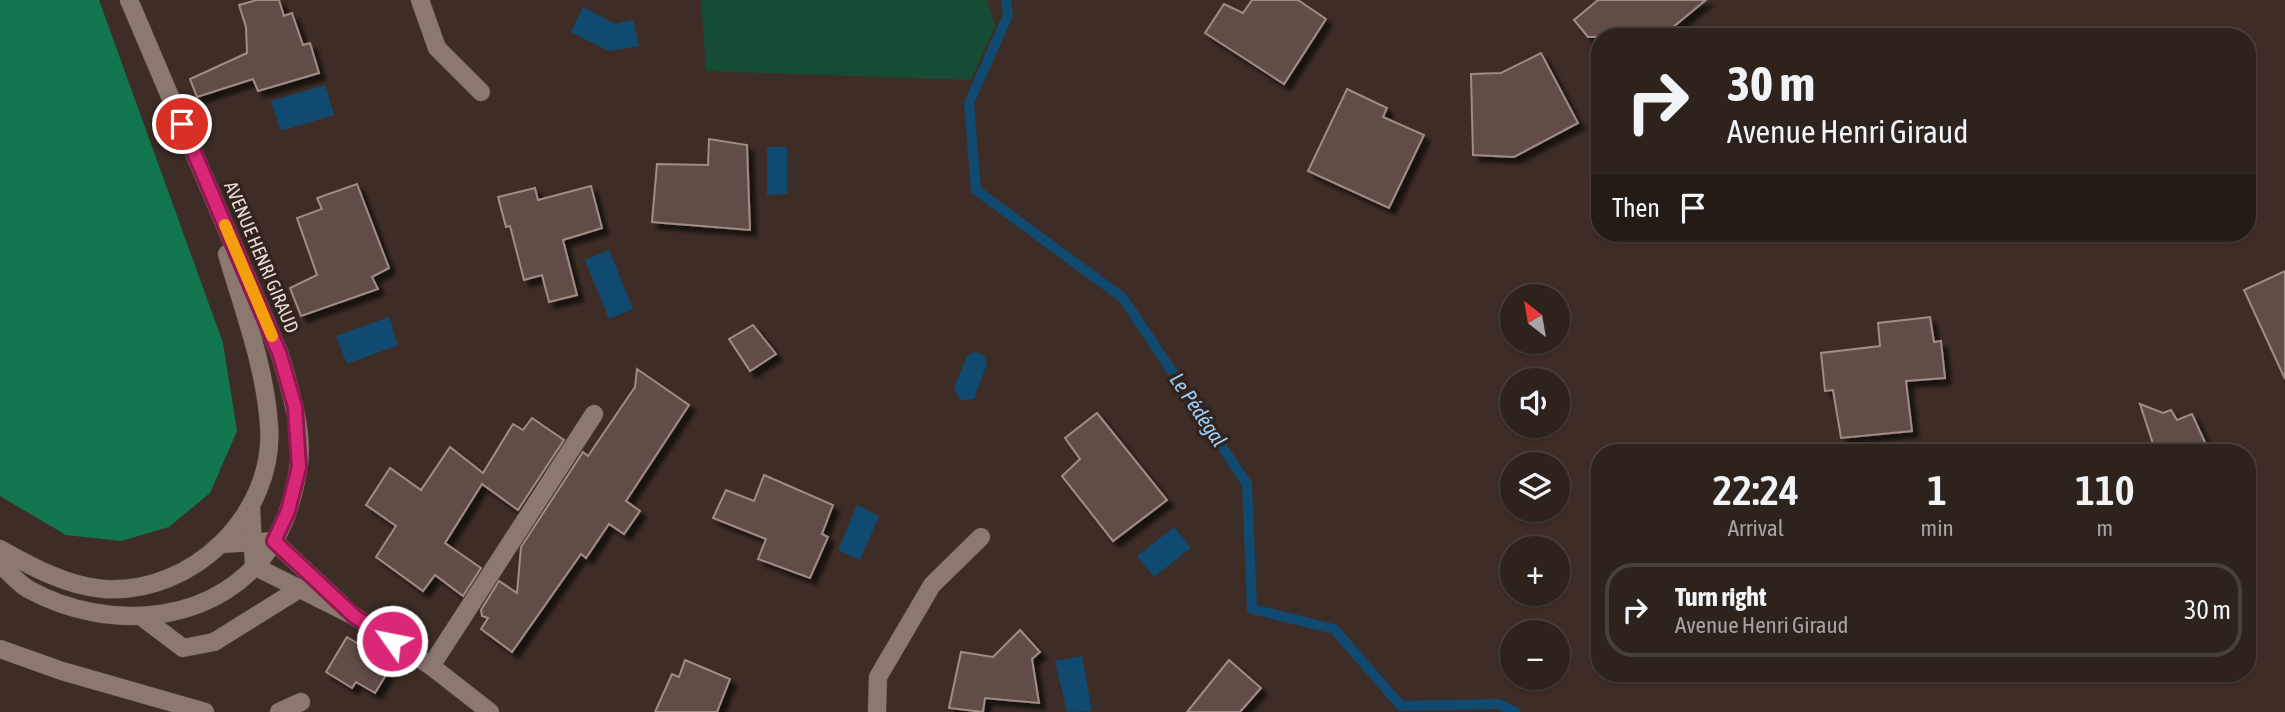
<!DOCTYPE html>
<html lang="en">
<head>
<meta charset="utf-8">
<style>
	:root { --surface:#2e221c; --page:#3a2f29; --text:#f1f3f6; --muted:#a7a4a3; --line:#493f3b }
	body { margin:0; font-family:"Asap Condensed",sans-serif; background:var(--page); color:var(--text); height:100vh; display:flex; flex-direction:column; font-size:26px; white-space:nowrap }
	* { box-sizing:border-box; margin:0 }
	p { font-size:23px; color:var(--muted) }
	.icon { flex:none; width:38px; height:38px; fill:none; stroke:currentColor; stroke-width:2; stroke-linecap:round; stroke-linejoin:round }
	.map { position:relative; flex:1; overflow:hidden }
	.panel { position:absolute; left:1591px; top:444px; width:665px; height:238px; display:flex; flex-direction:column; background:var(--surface); border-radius:28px; box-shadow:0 2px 5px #0004,0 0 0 2px var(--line) }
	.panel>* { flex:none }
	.top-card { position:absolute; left:1591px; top:28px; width:665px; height:214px; border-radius:28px; box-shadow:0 2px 5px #0004,0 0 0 2px var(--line); background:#2e221c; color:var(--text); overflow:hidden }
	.needle { width:46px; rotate:329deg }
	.tools { position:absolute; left:1500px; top:284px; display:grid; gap:14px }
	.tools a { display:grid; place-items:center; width:70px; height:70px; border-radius:50%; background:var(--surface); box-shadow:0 2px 5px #0004,0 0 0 2px var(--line); font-size:35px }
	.pin { position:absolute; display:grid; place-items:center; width:60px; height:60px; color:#fff; margin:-30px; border:4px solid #fff; border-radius:50%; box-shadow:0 2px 7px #0007 }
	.me { position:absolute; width:77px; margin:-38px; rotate:303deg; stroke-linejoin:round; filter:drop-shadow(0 0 5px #0008) }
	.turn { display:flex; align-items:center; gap:24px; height:147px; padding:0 21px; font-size:32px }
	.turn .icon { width:91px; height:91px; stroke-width:2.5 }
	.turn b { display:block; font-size:49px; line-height:60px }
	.then { display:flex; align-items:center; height:66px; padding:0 21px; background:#0003; gap:14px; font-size:26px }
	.eta { display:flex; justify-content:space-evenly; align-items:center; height:119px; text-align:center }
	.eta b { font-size:42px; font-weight:600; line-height:49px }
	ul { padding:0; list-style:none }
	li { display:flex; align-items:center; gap:21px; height:94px; margin:0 14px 10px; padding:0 7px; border:4px solid var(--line); border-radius:28px }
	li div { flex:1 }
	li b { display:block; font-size:26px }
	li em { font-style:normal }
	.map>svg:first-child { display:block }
	.green { fill:#164c34 }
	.forest { fill:#12764e }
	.water { fill:#104a70 }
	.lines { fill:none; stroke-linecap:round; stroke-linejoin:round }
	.stream { stroke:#104a70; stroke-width:10 }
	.building { fill:#604e47; stroke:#a08c84; stroke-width:2; filter:url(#shadow) }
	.lane-casing { stroke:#574943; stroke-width:19 }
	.street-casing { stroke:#574943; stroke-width:19 }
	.secondary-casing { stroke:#574943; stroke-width:19 }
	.lane { stroke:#8c7871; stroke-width:18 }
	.street { stroke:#8c7871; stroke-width:18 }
	.secondary { stroke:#8c7871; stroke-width:18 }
	.route-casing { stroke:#8e194d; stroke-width:18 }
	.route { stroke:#db2777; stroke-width:12 }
	.slow { stroke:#f59e0b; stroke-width:12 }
	.labels { text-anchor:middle; stroke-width:7; stroke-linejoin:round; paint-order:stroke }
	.street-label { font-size:19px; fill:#e7dcd8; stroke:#33231d }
	.water-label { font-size:21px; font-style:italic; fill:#99cffa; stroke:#33231d }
</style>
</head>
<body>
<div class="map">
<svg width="2285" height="712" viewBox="0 0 2285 712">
	<defs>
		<filter id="shadow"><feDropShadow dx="6" dy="6" stdDeviation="2" flood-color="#0009"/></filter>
	</defs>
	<rect width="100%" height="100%" fill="#3d2d26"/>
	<polygon class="green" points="701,0 987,0 995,26 971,80 706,71"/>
	<polygon class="forest" points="0,0 99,0 223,343 237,431 210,493 169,527 121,541 66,535 0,496"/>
	<g class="water">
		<polygon points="583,7 615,24 633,20 639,46 609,51 571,32"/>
		<polygon points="325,85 334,115 281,131 271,101"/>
		<polygon points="767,147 787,147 787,194 767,195"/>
		<polygon points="609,250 633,309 609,319 585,260"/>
		<polygon points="389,317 398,345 347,364 336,336"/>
		<polygon points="973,352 984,355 987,364 974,399 960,400 954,388 967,356"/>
		<polygon points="857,505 879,516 860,560 838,550"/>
		<polygon points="1174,527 1191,548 1154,577 1137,556"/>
		<polygon points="1082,656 1092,711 1067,712 1055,661"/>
	</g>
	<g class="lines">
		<polyline class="stream" points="1006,0 1008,15 969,103 976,190 1123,298 1247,484 1252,609 1334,629 1401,706 1499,704 1515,712"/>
	</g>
	<g class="building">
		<polygon points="257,0 279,0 284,16 292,13 303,45 310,43 319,73 258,91 253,79 197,97 190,79 247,53 246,27 239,5"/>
		<polygon points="1252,0 1298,0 1326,19 1284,84 1205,33 1224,4 1243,13"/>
		<polygon points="1598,0 1706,0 1661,37 1588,37 1574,20"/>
		<polygon points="1541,53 1578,123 1514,157 1473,155 1471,74 1501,73"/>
		<polygon points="1347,89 1387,108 1383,117 1424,135 1389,208 1308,171"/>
		<polygon points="709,139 747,145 750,230 652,222 657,164 708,165"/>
		<polygon points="357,184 389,268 372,277 378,289 301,316 290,288 317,275 297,218 322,209 317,198"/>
		<polygon points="591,186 602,228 563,240 577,295 549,302 542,275 524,280 510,226 506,227 498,197 535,188 538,200"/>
		<polygon points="2285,271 2285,379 2244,290"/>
		<polygon points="1930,317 1934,342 1941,341 1945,378 1906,381 1912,431 1841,438 1833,390 1825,391 1821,353 1880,346 1878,323"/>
		<polygon points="753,325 776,354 750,371 729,339"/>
		<polygon points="637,369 689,405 626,501 640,511 624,534 609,524 586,558 581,554 512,652 481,629 488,618 482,616 481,610 499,581 517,593 521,547 583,452 588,456 635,387"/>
		<polygon points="2140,404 2163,413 2171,410 2177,420 2192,414 2210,453 2156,453"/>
		<polygon points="1097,413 1167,500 1113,541 1062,476 1080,459 1065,438"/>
		<polygon points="532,418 564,440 518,510 482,484 445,543 481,568 463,596 435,575 423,591 376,557 396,526 366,505 390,468 421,490 450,447 483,473 513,424 523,430"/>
		<polygon points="764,475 833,505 822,534 828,537 810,578 758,559 766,539 713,518 726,490 754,501"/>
		<polygon points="1020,630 1040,652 1032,659 1039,703 985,698 983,712 949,708 961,652 993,657"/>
		<polygon points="347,637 392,665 375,693 356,682 352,688 326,672"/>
		<polygon points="685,660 730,679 717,712 655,712 672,674 679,677"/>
		<polygon points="1229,660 1261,688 1240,712 1187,712"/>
	</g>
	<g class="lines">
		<g class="lane-casing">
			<g id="lane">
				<polyline points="142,617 183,648 214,642 299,589"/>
				<polyline points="0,649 62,671 205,712"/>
				<polyline points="279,712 301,702"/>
			</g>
		</g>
		<g class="street-casing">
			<g id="street">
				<polyline points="420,0 437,48 481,92"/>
				<polyline points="251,507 254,566 354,616 431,666 490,712"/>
				<polyline points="274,541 341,604"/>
				<polyline points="431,666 594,414"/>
				<polyline points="877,712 878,677 932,585 981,537"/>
			</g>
		</g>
		<g class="secondary-casing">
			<g id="secondary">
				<polyline points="222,544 274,541"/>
				<path d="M0,549C32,567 67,586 104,589C192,595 276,514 269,425C265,366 243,309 227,254"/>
				<path d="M0,564C9,572 18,583 28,589C109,634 223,626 274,541C287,520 294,494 298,470C305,435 290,389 280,355L129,0"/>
			</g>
		</g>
		<use href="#lane" class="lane"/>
		<use href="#street" class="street"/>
		<use href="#secondary" class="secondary"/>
	</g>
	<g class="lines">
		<g class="route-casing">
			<polyline id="route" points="182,124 280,355 295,407 299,467 288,511 274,541 354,616 392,641"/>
		</g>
		<use href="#route" class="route"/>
		<polyline class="slow" points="225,225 272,336"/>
	</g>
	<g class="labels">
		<g class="street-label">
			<text transform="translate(262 257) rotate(67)" y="7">AVENUE HENRI GIRAUD</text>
		</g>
		<g class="water-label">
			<text transform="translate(1198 410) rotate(56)" y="7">Le Pédégal</text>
		</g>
	</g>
</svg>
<div class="tools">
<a><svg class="needle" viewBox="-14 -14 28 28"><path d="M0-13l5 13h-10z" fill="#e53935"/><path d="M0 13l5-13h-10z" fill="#a7a4a3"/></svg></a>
<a><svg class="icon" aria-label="sound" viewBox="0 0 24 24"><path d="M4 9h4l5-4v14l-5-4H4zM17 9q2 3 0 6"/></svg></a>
<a><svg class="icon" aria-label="layers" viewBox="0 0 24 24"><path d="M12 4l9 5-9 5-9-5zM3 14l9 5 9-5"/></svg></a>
<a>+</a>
<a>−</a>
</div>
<div class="pin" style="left:182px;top:124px;background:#d93025"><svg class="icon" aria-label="arrive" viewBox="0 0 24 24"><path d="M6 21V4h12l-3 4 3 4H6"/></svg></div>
<svg class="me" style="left:392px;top:641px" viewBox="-20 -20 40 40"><circle r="17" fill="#db2777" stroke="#fff" stroke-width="3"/><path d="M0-11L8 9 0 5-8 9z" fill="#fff"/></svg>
<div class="top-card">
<div class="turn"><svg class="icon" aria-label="right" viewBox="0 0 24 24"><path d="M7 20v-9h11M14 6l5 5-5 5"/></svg><div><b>30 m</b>Avenue Henri Giraud</div></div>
<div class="then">Then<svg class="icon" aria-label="arrive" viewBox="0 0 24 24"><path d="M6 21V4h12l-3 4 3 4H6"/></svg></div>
</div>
<section class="panel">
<div class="eta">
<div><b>22:24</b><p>Arrival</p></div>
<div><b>1</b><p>min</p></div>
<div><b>110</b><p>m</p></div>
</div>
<ul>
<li><svg class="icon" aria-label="right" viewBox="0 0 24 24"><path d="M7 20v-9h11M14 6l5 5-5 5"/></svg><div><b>Turn right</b><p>Avenue Henri Giraud</p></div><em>30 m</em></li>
</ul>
</section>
</div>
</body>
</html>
